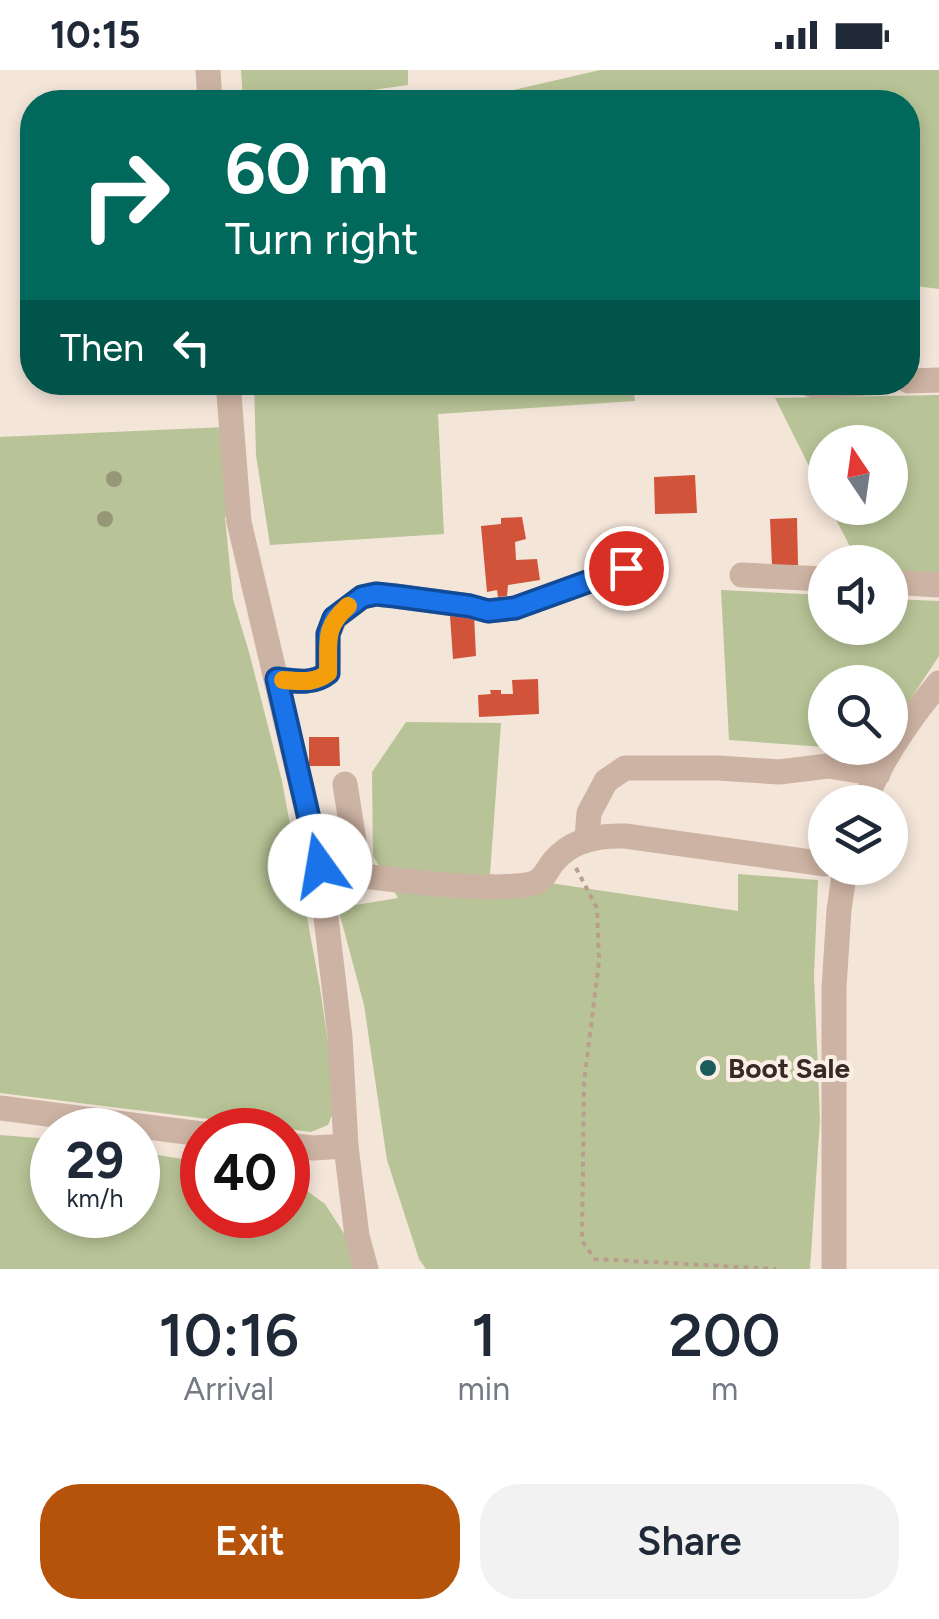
<!DOCTYPE html>
<html lang="en">
<head>
<meta charset="utf-8">
<style>
	:root { --surface:#fff; --page:#f2f2f3; --text:#1f2937; --muted:#747a83; --accent:#b45309 }
	body { margin:0; font-family:Figtree,sans-serif; background:var(--page); color:var(--text); height:100vh; display:flex; flex-direction:column; font-size:38px; white-space:nowrap }
	* { box-sizing:border-box; margin:0 }
	p { font-size:32px; color:var(--muted) }
	.icon { flex:none; width:55px; height:55px; fill:none; stroke:currentColor; stroke-width:2; stroke-linecap:round; stroke-linejoin:round }
	.map { position:relative; height:1199px; overflow:hidden }
	.panel { display:flex; flex-direction:column; background:var(--surface); flex:1 }
	.panel>* { flex:none }
	.guide { position:absolute; left:20px; top:20px; width:900px; height:305px; border-radius:40px; box-shadow:0 5px 15px #0003; background:#00695c; color:#fff; overflow:hidden }
	.needle { width:65px; rotate:347deg }
	.controls { position:absolute; left:808px; top:355px; display:grid; gap:20px }
	.controls a { display:grid; place-items:center; width:100px; height:100px; border-radius:50%; background:var(--surface); box-shadow:0 5px 15px #0003; font-size:50px }
	.speed { position:absolute; left:30px; top:1038px; display:flex; gap:20px; font-size:50px; font-weight:700; text-align:center }
	.speed>* { display:grid; place-content:center; width:130px; height:130px; border-radius:50%; background:var(--surface); box-shadow:0 5px 15px #0003; line-height:1 }
	.speed small { font-size:25px; font-weight:400 }
	.speed .limit { border:15px solid #d22; background:#fff; color:#111 }
	.pin { position:absolute; display:grid; place-items:center; width:85px; height:85px; color:#fff; margin:-42px; border:5px solid #fff; border-radius:50%; box-shadow:0 2px 10px #0007 }
	.me { position:absolute; width:110px; margin:-55px; rotate:347deg; stroke-linejoin:round; filter:drop-shadow(0 0 8px #0008) }
	.turn { display:flex; align-items:center; gap:35px; height:210px; padding:0 40px; font-size:45px }
	.turn .icon { width:130px; height:130px; stroke-width:2.5 }
	.turn b { display:block; font-size:70px; line-height:85px }
	.then { display:flex; align-items:center; height:95px; padding:0 40px; background:#0003; gap:20px; font-size:38px }
	.eta { display:flex; justify-content:space-evenly; align-items:center; height:170px; text-align:center }
	.eta b { font-size:60px; font-weight:600; line-height:70px }
	.button { display:flex; gap:20px; margin-top:auto; padding:20px 40px }
	.button a { flex:1; height:115px; border-radius:40px; background:var(--accent); color:#fff; font-size:40px; font-weight:600; line-height:115px; text-align:center }
	.button a+a { background:var(--page); color:var(--text) }
	.status { display:flex; justify-content:space-between; align-items:center; height:70px; padding:0 50px; background:var(--surface); direction:ltr }
	.status svg { height:28px; fill:currentColor }
	.map>svg:first-child { display:block }
	.green { fill:#b8c497 }
	.building { fill:#d15339 }
	.lines { fill:none; stroke-linecap:round; stroke-linejoin:round }
	.path { stroke:#b99d8e; stroke-width:4; stroke-dasharray:5 5; stroke-linecap:butt }
	.minor { stroke:#cdb3a3; stroke-width:25 }
	.tree { fill:#969777 }
	.route-casing { stroke:#114b97; stroke-width:25 }
	.route { stroke:#1a73e8; stroke-width:18 }
	.slow { stroke:#f59e0b; stroke-width:18 }
	.poi-dot { fill:#185d5c; stroke:#fbefe5; stroke-width:4 }
	.labels { text-anchor:middle; stroke-width:8; stroke-linejoin:round; paint-order:stroke }
	.poi-label { font-size:28px; font-weight:bold; fill:#372a26; stroke:#fbefe5; text-anchor:start }
</style>
</head>
<body>
<div class="status"><b>10:15</b><svg viewBox="0 0 49 12"><path d="M0 12V9h3v3zM5 12V6h3v6zM10 12V3h3v9zM15 12V0h3v12zM26 1h20v11H26zM47 4h2v5h-2z"/></svg></div>
<div class="map">
<svg width="939" height="1199" viewBox="0 0 939 1199">
	<rect width="100%" height="100%" fill="#f4e5d9"/>
	<g class="green">
		<polygon points="241,0 408,0 408,15 287,32 243,32"/>
		<polygon points="600,0 939,0 939,219 908,215 908,32 461,32"/>
		<polygon points="633,313 635,331 438,344 444,464 270,475 256,385 254,313"/>
		<polygon points="939,325 939,510 890,508 890,492 858,492 830,438 890,438 890,372 825,372 825,428 775,328"/>
		<polygon points="225,357 232,447 225,447 233,529 249,582 282,711 320,918 337,1033 328,1055 311,1062 0,1023 0,367"/>
		<polygon points="721,520 825,525 825,558 890,558 890,529 939,531 939,586 890,660 890,612 825,612 825,677 729,670"/>
		<polygon points="406,652 501,653 490,804 738,841 738,804 818,810 814,906 820,1050 810,1199 426,1199 419,1189 387,1090 364,935 338,838 398,828 373,786 372,702"/>
		<polygon points="0,1065 52,1069 52,1145 138,1145 138,1082 202,1092 202,1145 288,1145 288,1107 325,1134 356,1182 361,1199 0,1199"/>
	</g>
	<g class="building">
		<polygon points="695,405 697,443 655,444 654,407"/>
		<polygon points="522,447 526,469 515,472 516,490 537,489 540,510 508,515 507,526 498,527 497,520 487,522 481,456 501,454 501,448"/>
		<polygon points="797,448 798,495 772,496 770,449"/>
		<polygon points="474,544 476,586 453,589 450,546"/>
		<polygon points="538,609 539,644 479,647 478,625 491,624 490,620 501,620 501,624 513,624 512,610"/>
		<polygon points="309,667 339,667 340,696 309,696"/>
	</g>
	<g class="lines">
		<polyline class="path" points="576,798 597,838 599,892 584,1012 582,1171 595,1189 776,1199"/>
		<g class="minor">
			<polyline points="208,0 210,32"/>
			<polyline points="908,311 939,310"/>
			<polyline points="228,312 239,452 320,796 340,967 346,1076 357,1166 366,1199"/>
			<polyline points="804,312 815,316 886,312"/>
			<polyline points="742,505 825,509"/>
			<polyline points="890,512 939,515"/>
			<path d="M277,609C295,611 312,615 328,603V564L335,548L362,527L375,524L395,526L470,536L488,541L515,538L625,498"/>
			<path d="M345,714L356,784L362,806C407,811 450,817 495,817C508,816 522,817 534,813C545,809 547,799 554,791C572,769 599,765 625,766L825,794"/>
			<path d="M865,732C881,688 909,649 939,613"/>
			<polyline points="587,768 589,743 606,711 625,698 718,698 779,702 828,696 878,704"/>
			<polyline points="0,1038 202,1064"/>
			<polyline points="288,1075 313,1078 346,1076"/>
			<polyline points="834,1199 834,918 839,840 845,798"/>
		</g>
	</g>
	<g class="tree">
		<circle cx="114" cy="409" r="8"/>
		<circle cx="105" cy="449" r="8"/>
	</g>
	<g class="lines">
		<g class="route-casing">
			<path id="route" d="M320,796L277,609C295,611 313,615 328,603V564L334,548L362,527L376,524L395,526L470,536L488,541L515,538L626,498"/>
		</g>
		<use href="#route" class="route"/>
		<path class="slow" d="M283,610C300,611 314,614 328,603C329,571 323,558 348,536"/>
	</g>
	<circle class="poi-dot" cx="708" cy="998" r="10"/>
	<g class="labels">
		<g class="poi-label">
			<text x="728" y="1008">Boot Sale</text>
		</g>
	</g>
</svg>
<div class="controls">
<a><svg class="needle" viewBox="-14 -14 28 28"><path d="M0-13l5 13h-10z" fill="#e53935"/><path d="M0 13l5-13h-10z" fill="#747a83"/></svg></a>
<a><svg class="icon" aria-label="sound" viewBox="0 0 24 24"><path d="M4 9h4l5-4v14l-5-4H4zM17 9q2 3 0 6"/></svg></a>
<a><svg class="icon" aria-label="search" viewBox="0 0 24 24"><circle cx="10" cy="10" r="6"/><path d="M15 15l6 6"/></svg></a>
<a><svg class="icon" aria-label="layers" viewBox="0 0 24 24"><path d="M12 4l9 5-9 5-9-5zM3 14l9 5 9-5"/></svg></a>
</div>
<div class="speed"><div>29<small>km/h</small></div><div class="limit">40</div></div>
<div class="pin" style="left:626px;top:498px;background:#d93025"><svg class="icon" aria-label="arrive" viewBox="0 0 24 24"><path d="M6 21V4h12l-3 4 3 4H6"/></svg></div>
<svg class="me" style="left:320px;top:796px" viewBox="-20 -20 40 40"><circle r="19" fill="#fff"/><path d="M0-13L10 11 0 6-10 11z" fill="#1a73e8"/></svg>
<div class="guide">
<div class="turn"><svg class="icon" aria-label="right" viewBox="0 0 24 24"><path d="M7 20v-9h11M14 6l5 5-5 5"/></svg><div><b>60 m</b>Turn right</div></div>
<div class="then">Then<svg class="icon" aria-label="left" viewBox="0 0 24 24"><path d="M17 20v-9H6M10 6l-5 5 5 5"/></svg></div>
</div>
</div>
<section class="panel">
<div class="eta">
<div><b>10:16</b><p>Arrival</p></div>
<div><b>1</b><p>min</p></div>
<div><b>200</b><p>m</p></div>
</div>
<div class="button"><a>Exit</a><a>Share</a></div>
</section>
</body>
</html>
